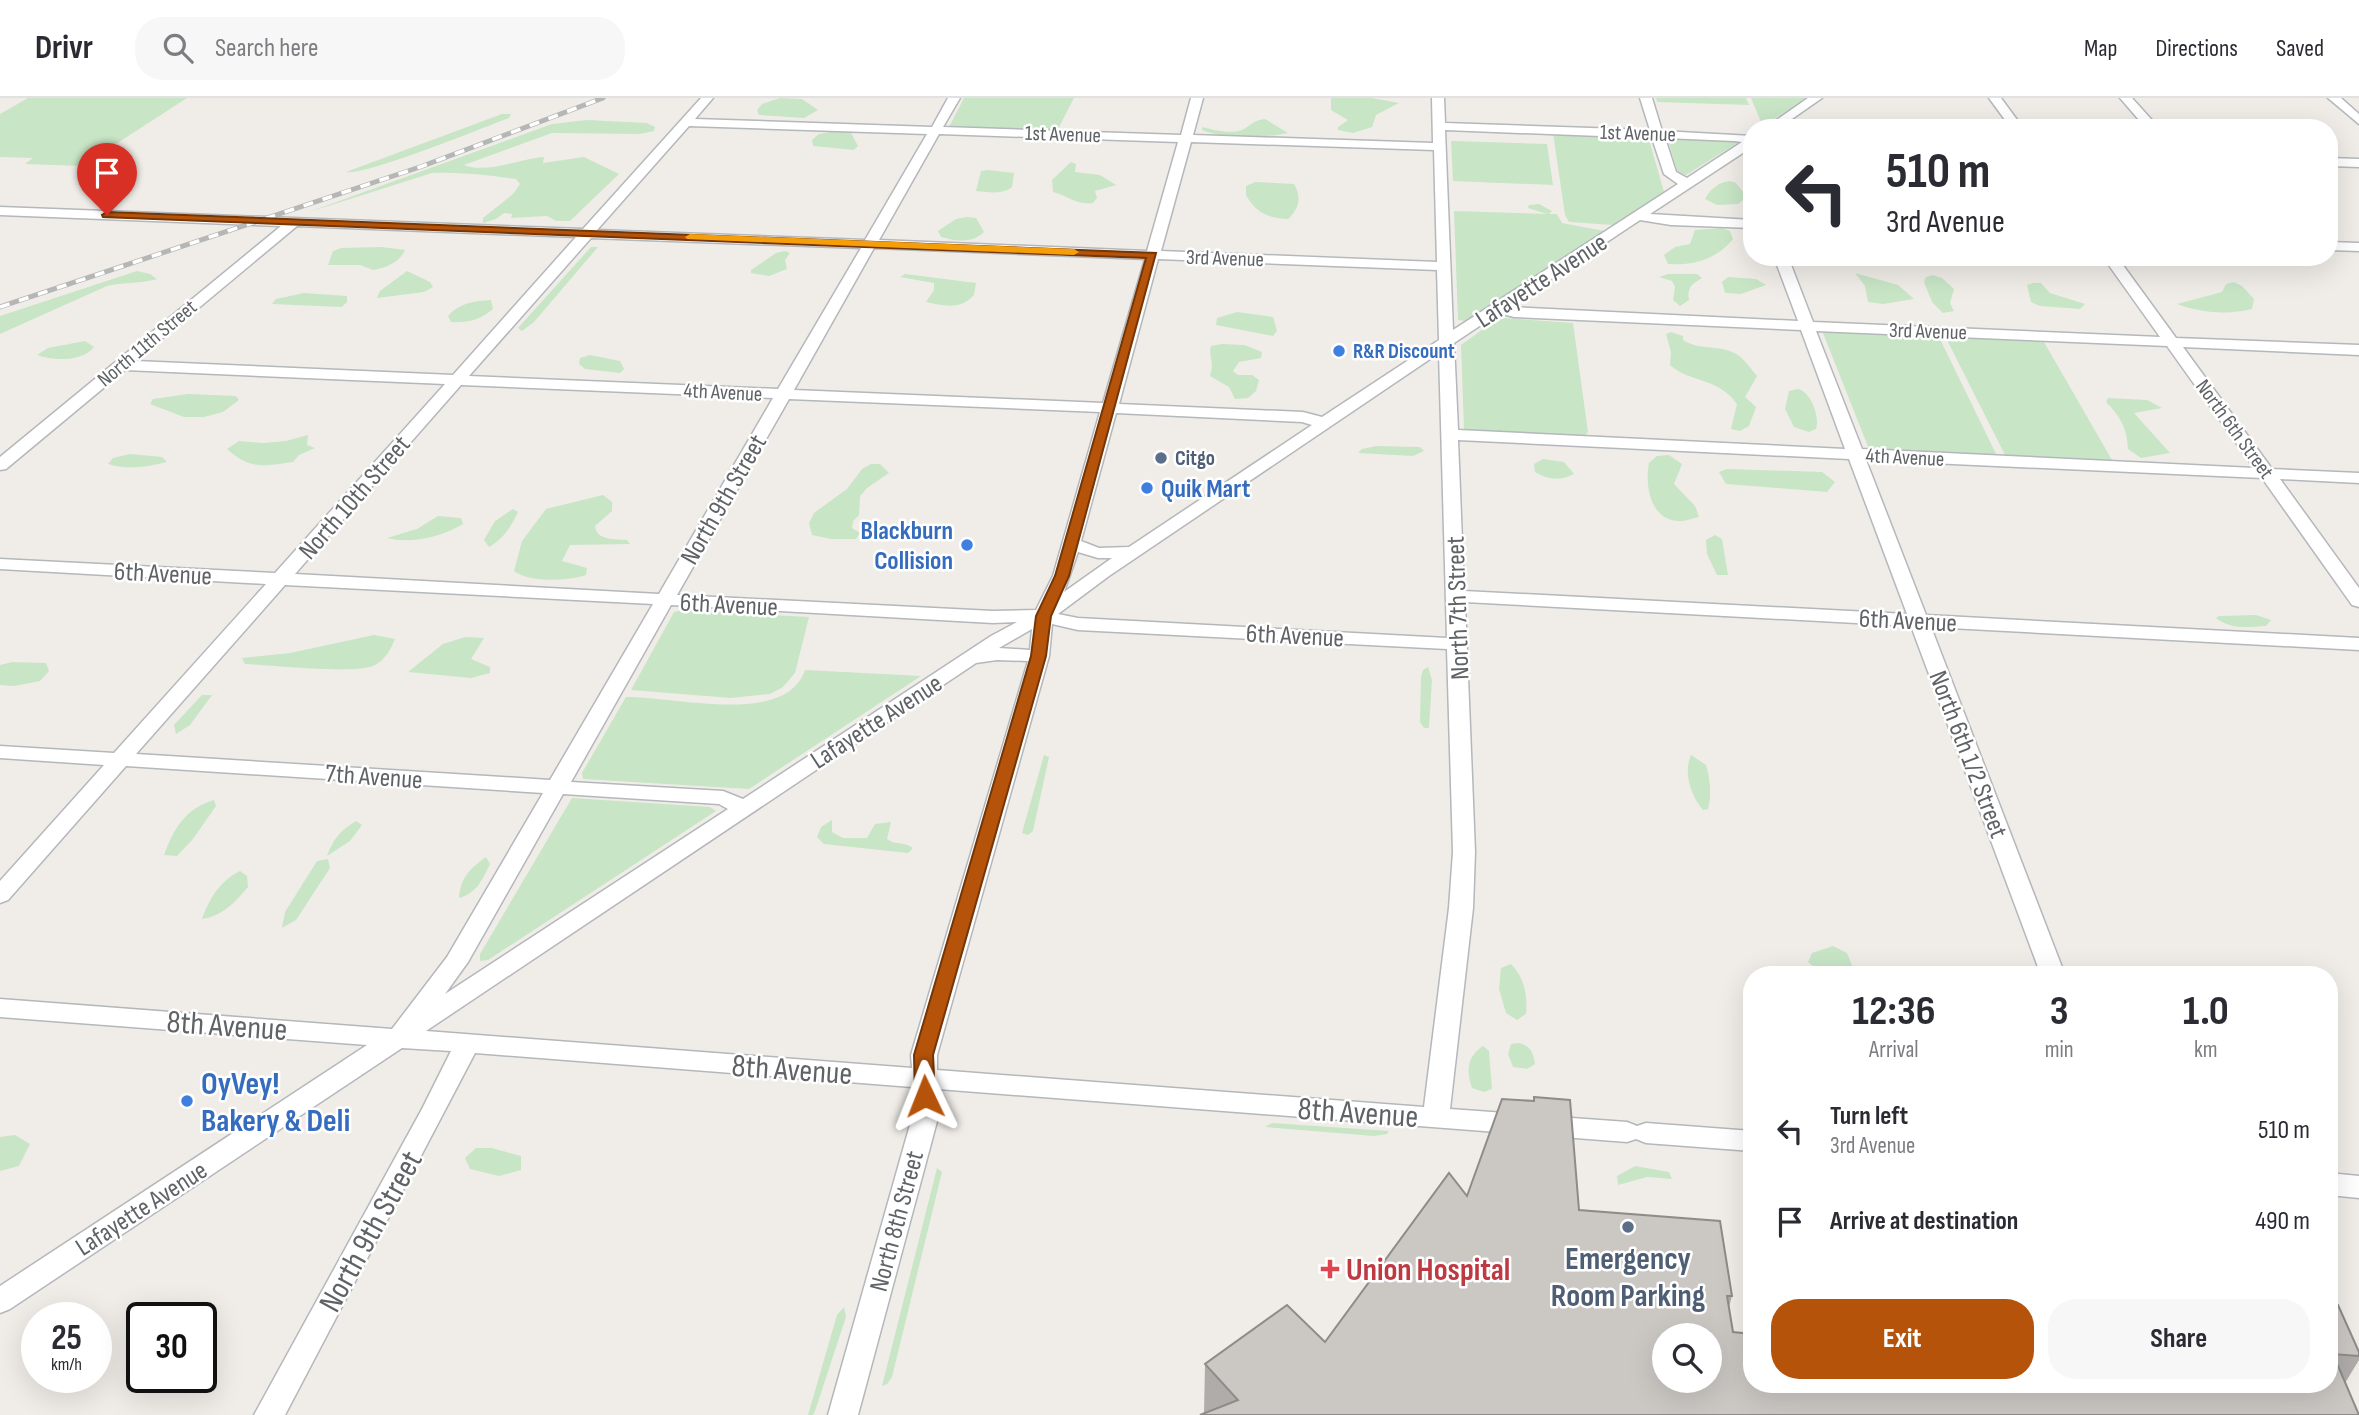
<!DOCTYPE html>
<html lang="en">
<head>
<meta charset="utf-8">
<style>
	:root { --surface:#fff; --page:#f7f7f7; --text:#2b2b33; --muted:#7c7c81; --line:#e1e1e2; --accent:#b45309 }
	body { margin:0; font-family:"Sofia Sans Condensed",sans-serif; background:var(--page); color:var(--text); height:100vh; display:flex; flex-direction:column; font-size:26px; white-space:nowrap }
	* { box-sizing:border-box; margin:0 }
	p { font-size:23px; color:var(--muted) }
	.icon { flex:none; width:38px; height:38px; fill:none; stroke:currentColor; stroke-width:2; stroke-linecap:round; stroke-linejoin:round }
	.map { position:relative; flex:1; overflow:hidden }
	.drawer { position:absolute; left:1743px; top:868px; width:595px; height:427px; display:flex; flex-direction:column; background:var(--surface); border-radius:28px; box-shadow:0 7px 28px #0002 }
	.drawer>* { flex:none }
	.guide { position:absolute; left:1743px; top:21px; width:595px; height:147px; border-radius:28px; box-shadow:0 7px 28px #0002; background:#fff; color:var(--text); overflow:hidden }
	.controls { position:absolute; left:1652px; top:1225px; display:grid; gap:14px }
	.controls a { display:grid; place-items:center; width:70px; height:70px; border-radius:50%; background:var(--surface); box-shadow:0 7px 28px #0002; font-size:35px }
	.speed { position:absolute; left:21px; top:1204px; display:flex; gap:14px; font-size:35px; font-weight:700; text-align:center }
	.speed>* { display:grid; place-content:center; width:91px; height:91px; border-radius:50%; background:var(--surface); box-shadow:0 7px 28px #0002; line-height:1 }
	.speed small { font-size:18px; font-weight:400 }
	.speed .limit { border:4px solid #111; border-radius:10px; background:#fff; color:#111 }
	.pin { position:absolute; display:grid; place-items:center; width:60px; height:60px; color:#fff; margin:-72px -30px; border-radius:50% 50% 50% 0; rotate:-45deg; box-shadow:0 0 7px #0007 }
	.pin .icon { rotate:45deg }
	.me { position:absolute; width:77px; margin:-38px; rotate:358deg; stroke-linejoin:round; filter:drop-shadow(0 0 5px #0008) }
	.turn { display:flex; align-items:center; gap:24px; height:147px; padding:0 28px; font-size:32px }
	.turn .icon { width:91px; height:91px; stroke-width:2.5 }
	.turn b { display:block; font-size:49px; line-height:60px }
	.eta { display:flex; justify-content:space-evenly; align-items:center; height:119px; text-align:center }
	.eta b { font-size:42px; font-weight:700; line-height:49px }
	.primary-button { display:flex; gap:14px; margin-top:auto; padding:14px 28px }
	.primary-button a { flex:1; height:80px; border-radius:28px; background:var(--accent); color:#fff; font-size:28px; font-weight:700; line-height:80px; text-align:center }
	.primary-button a+a { background:var(--page); color:var(--text) }
	ul { padding:0; list-style:none }
	li { display:flex; align-items:center; gap:21px; height:91px; padding:0 28px }
	li div { flex:1 }
	li b { display:block; font-size:26px }
	li em { font-style:normal }
	header { display:flex; align-items:center; gap:42px; box-sizing:border-box; height:98px; padding:0 35px; background:var(--surface); border-bottom:2px solid var(--line) }
	header strong { font-size:33px }
	nav { display:flex; gap:38px; margin-inline-start:auto; font-size:24px }
	.search { width:490px; height:63px; background:var(--page); display:flex; align-items:center; gap:18px; box-sizing:border-box; padding:0 24px; border-radius:28px; color:var(--muted); font-size:26px }
	.map>svg:first-child { display:block }
	.green { fill:#c8e5c6 }
	.lines { fill:none; stroke-linecap:round; stroke-linejoin:round }
	.minor-casing { stroke:#b4b7bb; stroke-width:3 }
	.minor { fill:#fff; fill-rule:evenodd }
	.rail-casing { stroke:#b5b6b6; stroke-width:5 }
	.rail { stroke:#fff; stroke-width:3.5; stroke-dasharray:10; stroke-linecap:butt }
	.wall { fill:#afaca9 }
	.building { fill:#cbc8c4; stroke:#8e8c89; stroke-width:2; fill-rule:evenodd }
	.route { fill:#b45309; stroke:#753606; stroke-width:2 }
	.slow { fill:#f59e0b }
	.shop-dot { fill:#3f7fe0; stroke:#fff; stroke-width:2.5 }
	.service-dot { fill:#5c6f8a; stroke:#fff; stroke-width:2.5 }
	.health-dot { fill:#e0444e; stroke:#fff; stroke-width:2.5 }
	.labels { text-anchor:middle; stroke-width:5; stroke-linejoin:round; paint-order:stroke }
	.far-street-label { font-size:21px; fill:#5f6366; stroke:#fff }
	.far-shop-label { font-size:21px; font-weight:bold; fill:#366cbe; stroke:#fff; text-anchor:start }
	.far-service-label { font-size:21px; font-weight:bold; fill:#4e5e75; stroke:#fff; text-anchor:start }
	.street-label { font-size:26px; fill:#5f6366; stroke:#fff }
	.shop-label { font-size:26px; font-weight:bold; fill:#366cbe; stroke:#fff; text-anchor:start }
	.near-street-label { font-size:32px; fill:#5f6366; stroke:#fff }
	.near-shop-label { font-size:32px; font-weight:bold; fill:#366cbe; stroke:#fff; text-anchor:start }
	.near-service-label { font-size:32px; font-weight:bold; fill:#4e5e75; stroke:#fff }
	.near-health-label { font-size:32px; font-weight:bold; fill:#be3a42; stroke:#fff; text-anchor:start }
</style>
</head>
<body>
<header>
<strong>Drivr</strong>
<div class="search"><svg class="icon" aria-label="search" viewBox="0 0 24 24"><circle cx="10" cy="10" r="6"/><path d="M15 15l6 6"/></svg>Search here</div>
<nav><a>Map</a><a>Directions</a><a>Saved</a></nav>
</header>
<div class="map">
<svg width="2359" height="1317" viewBox="0 0 2359 1317">
	<rect width="100%" height="100%" fill="#f0ede8"/>
	<g class="green">
		<polygon points="28,0 187,0 82,68 25,66 33,60 0,59 0,16"/>
		<polygon points="780,0 802,1 818,12 804,20 759,17 757,12 762,6"/>
		<polygon points="964,0 1074,0 1057,33 949,29"/>
		<polygon points="1331,0 1372,0 1399,5 1376,17 1372,29 1353,35 1338,32 1338,29 1348,22 1331,12"/>
		<polygon points="1656,0 1746,0 1749,7 1657,4"/>
		<polygon points="1751,0 1806,0 1766,26 1761,24"/>
		<path d="M502,16H511L509,20C485,29 362,79 346,74Z"/>
		<path d="M1265,21L1288,35C1268,40 1221,41 1202,32V29C1214,32 1233,37 1244,31C1252,26 1255,22 1265,21Z"/>
		<path d="M587,22L647,25L655,29L654,33L640,36L552,35L464,67C487,76 519,61 544,59L543,65L584,59L619,76L570,123H556L547,118L511,120L512,116L504,115L496,121L483,125V120L513,96L520,86L516,81C488,77 460,74 432,75L306,115L552,26Z"/>
		<polygon points="850,33 858,48 854,52 813,48 812,42 819,36 830,34"/>
		<polygon points="1553,35 1648,38 1664,94 1613,127 1569,124 1565,117"/>
		<polygon points="1667,39 1742,42 1686,77 1678,75"/>
		<polygon points="1451,43 1547,46 1553,87 1453,83"/>
		<path d="M1071,64L1076,66L1075,74L1100,77L1116,87L1095,93L1097,100L1093,105C1075,107 1069,98 1053,94L1052,82Z"/>
		<path d="M988,72L1014,75L1012,89C1002,97 988,94 976,93L981,73Z"/>
		<path d="M1730,83L1736,85L1743,94V102L1738,106L1717,107L1705,101C1710,91 1719,84 1730,83Z"/>
		<path d="M1255,84L1294,86C1302,99 1299,111 1288,121C1268,120 1256,115 1246,97V88Z"/>
		<polygon points="1539,106 1552,113 1549,116 1557,116 1562,125 1605,133 1466,223 1458,222 1454,113 1547,116 1528,110 1529,107"/>
		<path d="M967,119L976,120L984,134C972,146 955,143 941,139L938,133L956,121Z"/>
		<path d="M1721,130L1730,133L1733,141C1717,161 1693,168 1668,166L1664,157L1675,149L1690,146L1695,132Z"/>
		<path d="M382,149L405,152C400,164 386,170 373,172L360,167H328L333,153L341,150Z"/>
		<polygon points="591,149 598,149 534,224 522,233 518,230"/>
		<polygon points="785,153 790,155 785,162 787,171 769,178 751,175 751,172 776,155"/>
		<path d="M137,173L150,176L157,181C140,186 124,184 107,188L0,236V218Z"/>
		<polygon points="407,173 430,184 433,189 424,194 377,200 380,193"/>
		<polygon points="1855,175 1898,187 1914,201 1883,206 1868,204 1865,188"/>
		<path d="M905,176L976,185L974,197C961,212 943,208 926,204L934,192V185L900,179Z"/>
		<path d="M1668,176H1697L1702,180C1692,186 1687,189 1689,202L1680,208L1673,202L1675,189L1672,183L1659,179Z"/>
		<polygon points="1933,177 1942,180 1954,191 1950,205 1954,213 1943,215 1932,204 1924,184 1926,179"/>
		<polygon points="1728,179 1756,181 1766,187 1741,196 1725,195 1722,184"/>
		<path d="M2234,184L2242,188L2254,201L2252,211C2228,217 2201,215 2177,206L2222,194L2226,186Z"/>
		<polygon points="2033,185 2041,185 2050,195 2085,206 2080,211 2040,208 2031,204 2027,187"/>
		<polygon points="304,195 347,198 347,204 342,209 272,206 276,201"/>
		<path d="M491,202L493,211C480,222 468,225 451,224L448,218C459,205 474,203 491,202Z"/>
		<polygon points="1237,214 1273,219 1277,233 1273,238 1216,227 1217,220"/>
		<polygon points="1505,220 1573,225 1588,334 1585,338 1464,331 1461,247 1497,221"/>
		<path d="M1671,234L1683,238V242C1699,253 1722,246 1738,257C1745,262 1751,271 1757,278L1745,299L1756,309L1749,328L1740,333L1731,331L1737,306C1718,279 1690,285 1670,267L1671,254L1666,236Z"/>
		<polygon points="1830,234 1939,239 1997,358 1869,351 1823,235"/>
		<polygon points="1948,238 2044,244 2112,362 2005,357 1946,240"/>
		<path d="M85,243L94,249C82,264 54,263 37,257L48,250Z"/>
		<path d="M1222,246L1244,247L1262,254L1261,260L1239,264L1233,273L1238,277H1252L1259,282L1256,293L1248,300L1235,301L1229,289L1210,278C1215,263 1208,258 1211,248Z"/>
		<polygon points="590,257 620,263 624,271 620,275 585,271 579,266 580,260"/>
		<path d="M1798,291C1811,294 1820,319 1816,331L1809,334L1794,329L1785,311L1789,293Z"/>
		<polygon points="188,296 236,298 239,302 223,314 204,319 184,319 150,306 153,301"/>
		<path d="M2108,300L2147,302L2162,310L2134,315L2170,355L2141,360L2128,351C2127,330 2120,318 2106,304Z"/>
		<path d="M308,337L307,347L315,350L299,357L293,364C264,368 250,372 227,351L239,343L263,345L286,343Z"/>
		<polygon points="1376,348 1420,349 1424,353 1413,358 1358,355 1362,351"/>
		<path d="M130,356L162,359L167,364C148,369 127,372 108,366L113,360Z"/>
		<path d="M1669,357L1682,366L1674,386L1695,408L1699,419C1693,420 1684,424 1677,423C1649,420 1645,386 1649,365L1657,358Z"/>
		<path d="M1543,361L1564,364L1574,376C1561,383 1548,382 1535,374L1534,366Z"/>
		<polygon points="871,366 880,366 889,375 867,390 860,398 859,417 853,423 852,430 860,435 856,441 831,441 812,437 809,425 814,415 847,391 862,371"/>
		<polygon points="1727,371 1822,374 1835,384 1827,394 1726,386 1719,374"/>
		<path d="M603,397L612,404V413L595,428C597,443 615,441 627,442L630,446L570,447L562,463L587,470L586,477C568,483 529,485 514,473L522,443L546,411Z"/>
		<path d="M513,411L518,414C511,429 503,441 489,449L484,442L495,423Z"/>
		<path d="M438,418L461,420L463,426C441,439 412,446 387,440L417,431Z"/>
		<polygon points="1715,437 1722,441 1728,477 1717,477 1707,456 1706,442"/>
		<polygon points="683,512 809,519 795,575 783,589 770,596 731,600 631,592 674,514"/>
		<path d="M2256,517L2271,522L2266,528C2248,529 2231,532 2216,520L2219,518Z"/>
		<path d="M374,537L395,541C391,551 385,562 375,567C356,577 271,567 245,566L242,560L290,555Z"/>
		<polygon points="465,539 484,540 471,561 490,569 490,575 471,580 408,574 443,546"/>
		<polygon points="12,564 46,565 49,573 40,583 14,588 0,587 0,567"/>
		<polygon points="1428,569 1432,582 1429,630 1424,630 1420,624 1421,579 1423,572"/>
		<path d="M805,572L921,578L749,691L583,681L582,675L626,599C673,598 786,629 805,572Z"/>
		<polygon points="202,597 212,597 190,627 176,636 174,627"/>
		<polygon points="1044,657 1049,659 1033,733 1028,737 1022,735"/>
		<path d="M1691,657L1706,667C1710,680 1712,697 1708,711L1703,712C1691,698 1683,675 1691,657Z"/>
		<polygon points="572,700 710,709 716,713 488,862 480,863 480,856"/>
		<path d="M214,702L216,708L193,741L177,758L164,757C174,730 185,711 214,702Z"/>
		<path d="M832,722V734L843,740H867L875,726L891,724L887,741C896,748 905,743 913,750L908,755L824,746L817,739L821,729Z"/>
		<path d="M356,723L362,727L350,743L327,758C333,741 341,732 356,723Z"/>
		<path d="M486,759L490,766C482,782 477,795 459,800C460,781 470,770 486,759Z"/>
		<polygon points="328,761 330,770 296,822 282,830 285,814 317,763"/>
		<path d="M240,773L247,778L248,789C235,804 223,818 202,821C210,800 219,784 240,773Z"/>
		<path d="M1833,848L1847,855L1856,877C1840,877 1820,876 1808,864L1812,855Z"/>
		<path d="M1511,866C1524,879 1528,898 1526,916L1517,922L1506,915L1499,891L1501,870Z"/>
		<path d="M1519,945C1531,948 1533,954 1535,966L1527,971L1513,969L1508,956L1511,946Z"/>
		<path d="M1483,948L1489,953L1492,991L1484,994L1472,990C1466,972 1467,959 1483,948Z"/>
		<polygon points="1272,1025 1389,1033 1387,1036 1374,1038 1265,1029"/>
		<polygon points="15,1037 30,1046 19,1068 0,1073 0,1039"/>
		<polygon points="476,1050 492,1050 521,1058 521,1072 499,1078 470,1071 465,1060"/>
		<polygon points="1635,1068 1669,1074 1672,1081 1647,1079 1618,1087 1617,1078"/>
		<polygon points="937,1070 942,1074 892,1279 887,1286 882,1288"/>
		<polygon points="844,1209 846,1219 815,1313 813,1317 808,1317 837,1217"/>
	</g>
	<g class="lines">
		<g class="minor-casing">
			<g id="minor">
				<path d="M701,0H713L695,21L932,29L948,0H960L943,29L1181,37L1191,0H1203L1193,37L1433,45L1432,0H1444L1445,25L1650,32L1640,0H1652L1662,33L1752,38V49L1650,116L1752,122V130L1671,127L1640,122L1509,209L1798,223L1774,159H1788L1813,224L2160,239L2103,159H2117L2176,240L2359,247V257L2183,249L2272,371L2359,375V385L2280,381L2359,490V509L2352,507L2262,380L1866,362L1926,517L2359,540V552L1931,529L2065,877H2041L1911,528L1465,504L1475,754L1473,810L1450,1011L1627,1024L1637,1028L1646,1025L1752,1033V1053L1646,1045L1636,1041L1627,1044L938,991L939,1016L858,1317H828L913,1016L912,989L475,955L285,1317H254L422,1011L451,953L402,950L10,1211L0,1215V1188L367,947L0,919V901L392,931L447,859L543,695L126,668L8,802L0,805V783L104,667L0,660V648L114,655L266,486L0,471V461L275,475L445,286L125,272L6,371L0,372V359L281,128L0,117V109L583,131ZM689,28L927,36L865,142L597,132ZM1445,32L1652,40L1664,76L1678,86L1453,232ZM939,36L1178,44L1147,153L879,142ZM1665,40L1734,43L1742,44L1687,80L1676,74ZM1191,44L1434,52L1437,164L1161,153ZM297,128L576,139L453,277L135,263ZM591,140L861,150L778,291L469,278ZM874,150L1145,161L1103,305L794,292ZM1158,161L1437,172L1439,242L1322,319L1303,314L1119,306ZM1499,215L1514,219L1801,232L1845,351L1458,332L1454,245ZM1816,233L2167,248L2254,370L1862,351ZM1439,255L1447,540L1078,520L1058,516L1109,478ZM461,287L773,300L659,496L295,476ZM789,301L1100,314L1053,478L1036,512L993,513L677,497ZM1116,315L1302,324L1312,327L1129,449L1099,450L1081,443ZM1458,342L1849,361L1907,516L1464,493ZM1078,454L1098,460H1112L1064,494ZM285,487L653,506L550,682L136,656ZM671,507L993,525L1017,524L991,538L743,701L723,693L571,684ZM1052,526L1078,532L1447,551L1453,754L1449,810L1424,1009L937,972V957L1049,558ZM1032,531L1030,552L999,550ZM997,562L1028,563L911,957L912,970L426,933L976,565ZM563,696L719,706L728,711L445,896L468,864Z"/>
				<polygon points="1808,0 1822,0 1779,30 1765,30"/>
				<polygon points="1989,0 2001,0 2023,30 2011,30"/>
				<polygon points="2120,0 2132,0 2159,30 2146,30"/>
				<polygon points="2328,0 2341,0 2359,16 2359,26"/>
				<polygon points="2329,60 2359,61 2359,69 2329,68"/>
				<polygon points="2329,144 2359,145 2359,153 2329,152"/>
				<polygon points="2329,1075 2359,1078 2359,1100 2329,1097"/>
			</g>
		</g>
		<use href="#minor" class="minor"/>
		<g class="rail-casing">
			<polyline id="rail" points="0,209 420,69 603,0"/>
		</g>
		<use href="#rail" class="rail"/>
	</g>
	<polygon class="wall" points="1534,999 1579,1112 1732,1198 1729,1209 1733,1234 1752,1286 2329,1207 2359,1254 2359,1262 2345,1285 1204,1315 1205,1266 1325,1244 1467,1098 1533,1003"/>
	<path class="building" d="M1534,999L1570,1002L1579,1112L1720,1123L1732,1198H1727L1733,1234L1752,1236V1286H2329V1207H2338L2359,1254V1258L2333,1256L2359,1317H1200L1238,1302L1205,1266L1287,1207L1325,1244L1449,1075L1467,1098L1502,1001L1534,1003ZM1664,1237H1710V1283H1664Z"/>
	<polygon class="route" points="107,114 1156,155 1069,478 1051,518 1046,558 933,957 935,998 932,1004 925,1006 918,1004 915,998 914,957 1031,558 1036,518 1055,478 1146,160 103,119 102,117"/>
	<polygon class="slow" points="690,136 1074,151 1079,154 1074,157 687,141 685,139"/>
	<g class="shop-dot">
		<circle cx="1339" cy="253" r="7"/>
		<circle cx="1147" cy="390" r="7"/>
		<circle cx="967" cy="447" r="7"/>
		<circle cx="187" cy="1003" r="7"/>
	</g>
	<g class="service-dot">
		<circle cx="1161" cy="360" r="7"/>
		<circle cx="1628" cy="1129" r="7"/>
	</g>
	<path class="health-dot" d="M1326.5 1160.5h7v7h7v7h-7v7h-7v-7h-7v-7h7z"/>
	<g class="labels">
		<g class="far-street-label">
			<text transform="translate(1638 35) rotate(2)" y="7">1st Avenue</text>
			<text transform="translate(1063 36) rotate(2)" y="7">1st Avenue</text>
			<text transform="translate(1225 160) rotate(2)" y="7">3rd Avenue</text>
			<text transform="translate(1928 233) rotate(2)" y="7">3rd Avenue</text>
			<text transform="translate(147 245) rotate(-40)" y="7">North 11th Street</text>
			<text transform="translate(723 294) rotate(3)" y="7">4th Avenue</text>
			<text transform="translate(2235 331) rotate(54)" y="7">North 6th Street</text>
			<text transform="translate(1905 359) rotate(3)" y="7">4th Avenue</text>
		</g>
		<g class="far-shop-label">
			<text x="1353" y="260">R&amp;R Discount</text>
		</g>
		<g class="far-service-label">
			<text x="1175" y="367">Citgo</text>
		</g>
		<g class="street-label">
			<text transform="translate(1541 182) rotate(-33)" y="9">Lafayette Avenue</text>
			<text transform="translate(354 399) rotate(-49)" y="9">North 10th Street</text>
			<text transform="translate(723 401) rotate(-60)" y="9">North 9th Street</text>
			<text transform="translate(163 475) rotate(3)" y="9">6th Avenue</text>
			<text transform="translate(729 506) rotate(3)" y="9">6th Avenue</text>
			<text transform="translate(1457 510) rotate(-92)" y="9">North 7th Street</text>
			<text transform="translate(1908 522) rotate(3)" y="9">6th Avenue</text>
			<text transform="translate(1295 537) rotate(3)" y="9">6th Avenue</text>
			<text transform="translate(876 623) rotate(-33)" y="9">Lafayette Avenue</text>
			<text transform="translate(1969 656) rotate(69)" y="9">North 6th 1/2 Street</text>
			<text transform="translate(374 678) rotate(4)" y="9">7th Avenue</text>
			<text transform="translate(141 1110) rotate(-33)" y="9">Lafayette Avenue</text>
			<text transform="translate(896 1123) rotate(-75)" y="9">North 8th Street</text>
		</g>
		<g class="shop-label">
			<text x="1161" y="399">Quik Mart</text>
			<text x="953" y="441" text-anchor="end">Blackburn<tspan x="953" dy="30">Collision</tspan></text>
		</g>
		<g class="near-street-label">
			<text transform="translate(227 927) rotate(4)" y="11">8th Avenue</text>
			<text transform="translate(792 971) rotate(4)" y="11">8th Avenue</text>
			<text transform="translate(1358 1014) rotate(4)" y="11">8th Avenue</text>
			<text transform="translate(370 1133) rotate(-61)" y="11">North 9th Street</text>
		</g>
		<g class="near-shop-label">
			<text x="201" y="996">OyVey!<tspan x="201" dy="37">Bakery &amp; Deli</tspan></text>
		</g>
		<g class="near-service-label">
			<text x="1628" y="1171">Emergency<tspan x="1628" dy="37">Room Parking</tspan></text>
		</g>
		<g class="near-health-label">
			<text x="1346" y="1182">Union Hospital</text>
		</g>
	</g>
</svg>
<div class="controls">
<a><svg class="icon" aria-label="search" viewBox="0 0 24 24"><circle cx="10" cy="10" r="6"/><path d="M15 15l6 6"/></svg></a>
</div>
<div class="speed"><div>25<small>km/h</small></div><div class="limit">30</div></div>
<div class="pin" style="left:107px;top:117px;background:#d93025"><svg class="icon" aria-label="arrive" viewBox="0 0 24 24"><path d="M6 21V4h12l-3 4 3 4H6"/></svg></div>
<svg class="me" style="left:925px;top:998px" viewBox="-20 -20 40 40"><path d="M0-17L14 15 0 8-14 15z" fill="#b45309" stroke="#fff" stroke-width="4"/></svg>
<div class="guide">
<div class="turn"><svg class="icon" aria-label="left" viewBox="0 0 24 24"><path d="M17 20v-9H6M10 6l-5 5 5 5"/></svg><div><b>510 m</b>3rd Avenue</div></div>
</div>
<section class="drawer">
<div class="eta">
<div><b>12:36</b><p>Arrival</p></div>
<div><b>3</b><p>min</p></div>
<div><b>1.0</b><p>km</p></div>
</div>
<ul>
<li><svg class="icon" aria-label="left" viewBox="0 0 24 24"><path d="M17 20v-9H6M10 6l-5 5 5 5"/></svg><div><b>Turn left</b><p>3rd Avenue</p></div><em>510 m</em></li>
<li><svg class="icon" aria-label="arrive" viewBox="0 0 24 24"><path d="M6 21V4h12l-3 4 3 4H6"/></svg><div><b>Arrive at destination</b></div><em>490 m</em></li>
</ul>
<div class="primary-button"><a>Exit</a><a>Share</a></div>
</section>
</div>
</body>
</html>
